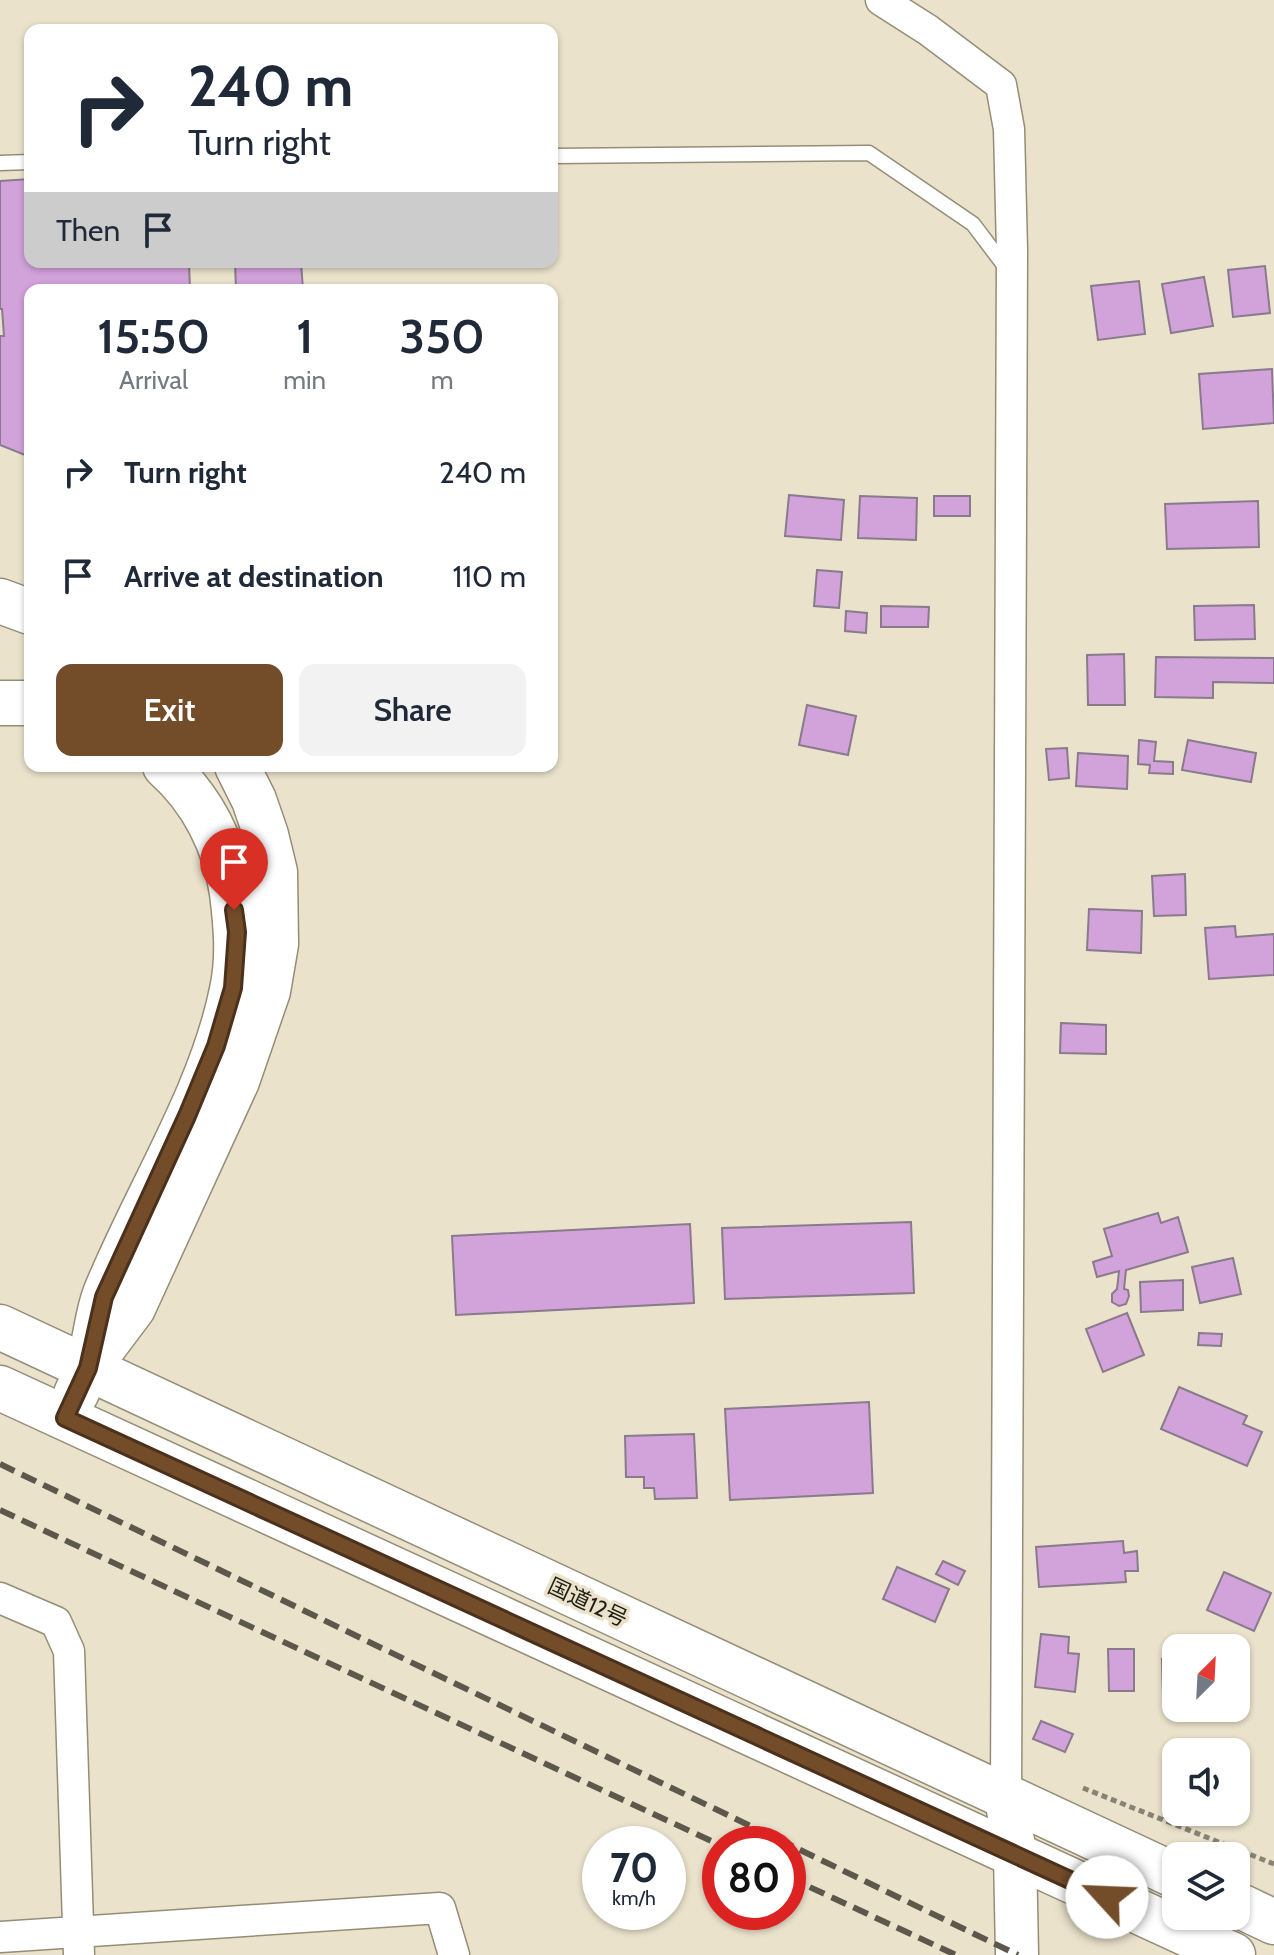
<!DOCTYPE html>
<html lang="en">
<head>
<meta charset="utf-8">
<style>
	:root { --surface:#fff; --page:#f2f2f3; --text:#1f2937; --muted:#747a83; --accent:#734c2a }
	body { margin:0; font-family:Cabin,"Noto Sans JP",sans-serif; background:var(--page); color:var(--text); height:100vh; display:flex; flex-direction:column; font-size:30px; white-space:nowrap }
	* { box-sizing:border-box; margin:0 }
	p { font-size:26px; color:var(--muted) }
	.icon { flex:none; width:44px; height:44px; fill:none; stroke:currentColor; stroke-width:2; stroke-linecap:round; stroke-linejoin:round }
	.map { position:relative; flex:1; overflow:hidden }
	.details { position:absolute; left:24px; top:284px; width:534px; height:488px; display:flex; flex-direction:column; background:var(--surface); border-radius:16px; box-shadow:0 2px 6px #0004 }
	.details>* { flex:none }
	.banner { position:absolute; left:24px; top:24px; width:534px; height:244px; border-radius:16px; box-shadow:0 2px 6px #0004; background:#fff; color:var(--text); overflow:hidden }
	.needle { width:52px; rotate:24deg }
	.fabs { position:absolute; left:1162px; top:1634px; display:grid; gap:16px }
	.fabs a { display:grid; place-items:center; width:88px; height:88px; border-radius:16px; background:var(--surface); box-shadow:0 2px 6px #0004; font-size:40px }
	.speed { position:absolute; left:582px; top:1826px; display:flex; gap:16px; font-size:40px; font-weight:700; text-align:center }
	.speed>* { display:grid; place-content:center; width:104px; height:104px; border-radius:50%; background:var(--surface); box-shadow:0 2px 6px #0004; line-height:1 }
	.speed small { font-size:20px; font-weight:400 }
	.speed .limit { border:12px solid #d22; background:#fff; color:#111 }
	.pin { position:absolute; display:grid; place-items:center; width:68px; height:68px; color:#fff; margin:-82px -34px; border-radius:50% 50% 50% 0; rotate:-45deg; box-shadow:0 0 8px #0007 }
	.pin .icon { rotate:45deg }
	.me { position:absolute; width:88px; margin:-44px; rotate:295deg; stroke-linejoin:round; filter:drop-shadow(0 0 6px #0008) }
	.turn { display:flex; align-items:center; gap:28px; height:168px; padding:0 32px; font-size:36px }
	.turn .icon { width:104px; height:104px; stroke-width:2.5 }
	.turn b { display:block; font-size:56px; line-height:68px }
	.then { display:flex; align-items:center; height:76px; padding:0 32px; background:#0003; gap:16px; font-size:30px }
	.eta { display:flex; justify-content:space-evenly; align-items:center; height:136px; text-align:center }
	.eta b { font-size:48px; font-weight:600; line-height:56px }
	.action { display:flex; gap:16px; margin-top:auto; padding:16px 32px }
	.action a { flex:1; height:92px; border-radius:16px; background:var(--accent); color:#fff; font-size:32px; font-weight:600; line-height:92px; text-align:center }
	.action a+a { background:var(--page); color:var(--text) }
	ul { padding:0; list-style:none }
	li { display:flex; align-items:center; gap:24px; height:104px; padding:0 32px }
	li div { flex:1 }
	li b { display:block; font-size:30px }
	li em { font-style:normal }
	.map>svg:first-child { display:block }
	.building { fill:#d2a2db; stroke:#897a8c; stroke-width:2 }
	.lines { fill:none; stroke-linecap:round; stroke-linejoin:round }
	.lane-casing { stroke:#948d77; stroke-width:17 }
	.street-casing { stroke:#948d77; stroke-width:33 }
	.secondary-casing { stroke:#948d77; stroke-width:45 }
	.highway-casing { stroke:#948d77; stroke-width:47 }
	.path { stroke:#898373; stroke-width:5; stroke-dasharray:6 4; stroke-linecap:butt }
	.lane { stroke:#fff; stroke-width:14 }
	.street { stroke:#fff; stroke-width:30 }
	.secondary { stroke:#fff; stroke-width:42 }
	.highway { stroke:#fff; stroke-width:44 }
	.rail { stroke:#5d584b; stroke-width:6; stroke-dasharray:16 8; stroke-linecap:butt }
	.route-casing { stroke:#4b311b; stroke-width:20 }
	.route { stroke:#734c2a; stroke-width:14 }
	.labels { text-anchor:middle; stroke-width:7; stroke-linejoin:round; paint-order:stroke }
	.street-label { font-size:22px; fill:#211e15; stroke:#eae2cb }
</style>
</head>
<body>
<div class="map">
<svg width="1274" height="1955" viewBox="0 0 1274 1955">
	<rect width="100%" height="100%" fill="#eae2cb"/>
	<g class="building">
		<polygon points="30,179 30,262 189,262 190,290 30,290 30,457 0,445 0,336 4,336 2,309 0,309 0,181"/>
		<polygon points="235,262 301,262 303,290 236,290"/>
		<polygon points="1265,266 1270,313 1233,317 1228,270"/>
		<polygon points="1204,277 1213,326 1171,333 1162,284"/>
		<polygon points="1139,281 1145,334 1098,340 1091,286"/>
		<polygon points="1272,369 1274,423 1203,429 1199,374"/>
		<polygon points="789,495 844,500 841,540 785,536"/>
		<polygon points="860,496 917,498 916,540 858,538"/>
		<rect x="934" y="496" width="36" height="20"/>
		<polygon points="1258,501 1259,547 1167,549 1165,504"/>
		<polygon points="817,570 842,572 839,608 814,606"/>
		<polygon points="1254,605 1255,639 1195,640 1194,606"/>
		<polygon points="881,606 929,607 928,627 881,627"/>
		<polygon points="846,611 867,613 866,633 845,631"/>
		<polygon points="1124,654 1125,705 1088,705 1087,655"/>
		<polygon points="1156,657 1274,658 1274,683 1213,682 1213,698 1155,697"/>
		<polygon points="807,705 856,716 848,755 799,745"/>
		<polygon points="1139,740 1156,742 1154,761 1173,762 1173,774 1149,773 1150,765 1138,764"/>
		<polygon points="1188,740 1256,753 1251,782 1182,770"/>
		<polygon points="1067,748 1069,778 1049,780 1046,749"/>
		<polygon points="1078,753 1128,756 1127,789 1076,786"/>
		<polygon points="1185,874 1186,915 1154,916 1152,876"/>
		<polygon points="1089,909 1142,911 1141,953 1087,950"/>
		<polygon points="1235,926 1236,937 1274,934 1274,975 1209,979 1205,928"/>
		<polygon points="1061,1023 1106,1025 1106,1054 1060,1053"/>
		<polygon points="1158,1213 1161,1223 1178,1217 1188,1252 1126,1270 1124,1289 1128,1290 1129,1296 1126,1304 1119,1306 1112,1302 1112,1294 1117,1289 1119,1271 1097,1277 1093,1262 1112,1256 1104,1229"/>
		<polygon points="911,1222 914,1293 725,1299 722,1228"/>
		<polygon points="690,1224 694,1303 456,1315 452,1236"/>
		<polygon points="1233,1258 1241,1294 1200,1303 1192,1267"/>
		<polygon points="1183,1280 1183,1310 1141,1312 1140,1282"/>
		<polygon points="1127,1313 1144,1355 1103,1372 1086,1329"/>
		<polygon points="1199,1333 1222,1334 1221,1346 1198,1345"/>
		<polygon points="1179,1387 1247,1416 1243,1424 1262,1432 1247,1466 1161,1429"/>
		<polygon points="869,1402 873,1493 730,1500 725,1409"/>
		<polygon points="694,1434 697,1498 655,1499 654,1488 644,1488 644,1477 626,1477 625,1436"/>
		<polygon points="1123,1541 1124,1553 1137,1551 1138,1571 1125,1571 1126,1582 1039,1587 1036,1547"/>
		<polygon points="943,1561 965,1571 958,1585 936,1574"/>
		<polygon points="897,1567 949,1589 935,1622 883,1599"/>
		<polygon points="1224,1572 1271,1593 1254,1631 1207,1610"/>
		<polygon points="1041,1634 1069,1637 1068,1653 1079,1654 1075,1692 1035,1687"/>
		<polygon points="1108,1649 1134,1649 1134,1691 1109,1691"/>
		<polygon points="1176,1658 1176,1696 1163,1696 1162,1659"/>
		<polygon points="1041,1721 1073,1734 1065,1752 1033,1739"/>
	</g>
	<g class="lines">
		<g class="lane-casing">
			<g id="lane">
				<polyline points="552,156 869,153 973,224 1007,269"/>
				<polyline points="0,163 30,162"/>
			</g>
		</g>
		<g class="street-casing">
			<g id="street">
				<polyline points="881,0 928,30 1001,85 1009,129 1012,250 1006,1798"/>
				<polyline points="0,1598 56,1622 69,1651 79,1955"/>
				<polyline points="0,1937 440,1908 454,1955"/>
			</g>
		</g>
		<g class="secondary-casing">
			<polyline id="secondary" points="1006,1798 1015,1853 1017,1955"/>
		</g>
		<g class="highway-casing">
			<g id="highway">
				<polyline points="0,601 30,612"/>
				<polyline points="0,703 30,703"/>
				<polyline points="0,1327 1176,1876"/>
				<path d="M91,1354C96,1334 98,1312 105,1294C145,1195 211,1095 232,990C239,958 236,925 232,893C225,844 202,799 165,766"/>
				<polyline points="0,1388 1233,1955"/>
				<polyline points="76,1394 88,1368 133,1308 237,1081 268,991 276,944 275,872 266,835 254,800 237,766"/>
				<polyline points="1236,1904 1274,1922"/>
			</g>
		</g>
		<polyline class="path" points="1083,1788 1274,1864"/>
		<use href="#lane" class="lane"/>
		<use href="#street" class="street"/>
		<use href="#secondary" class="secondary"/>
		<use href="#highway" class="highway"/>
		<g class="rail">
			<polyline points="0,1464 1018,1955"/>
			<polyline points="0,1510 720,1845"/>
			<polyline points="788,1877 956,1955"/>
		</g>
	</g>
	<g class="lines">
		<g class="route-casing">
			<polyline id="route" points="234,910 237,932 233,988 216,1046 187,1116 104,1297 88,1368 65,1418 1107,1897"/>
		</g>
		<use href="#route" class="route"/>
	</g>
	<g class="labels">
		<g class="street-label">
			<text transform="translate(588 1602) rotate(25)" y="8">国道12号</text>
		</g>
	</g>
</svg>
<div class="fabs">
<a><svg class="needle" viewBox="-14 -14 28 28"><path d="M0-13l5 13h-10z" fill="#e53935"/><path d="M0 13l5-13h-10z" fill="#747a83"/></svg></a>
<a><svg class="icon" aria-label="sound" viewBox="0 0 24 24"><path d="M4 9h4l5-4v14l-5-4H4zM17 9q2 3 0 6"/></svg></a>
<a><svg class="icon" aria-label="layers" viewBox="0 0 24 24"><path d="M12 4l9 5-9 5-9-5zM3 14l9 5 9-5"/></svg></a>
</div>
<div class="speed"><div>70<small>km/h</small></div><div class="limit">80</div></div>
<div class="pin" style="left:234px;top:910px;background:#d93025"><svg class="icon" aria-label="arrive" viewBox="0 0 24 24"><path d="M6 21V4h12l-3 4 3 4H6"/></svg></div>
<svg class="me" style="left:1107px;top:1897px" viewBox="-20 -20 40 40"><circle r="19" fill="#fff"/><path d="M0-13L10 11 0 6-10 11z" fill="#734c2a"/></svg>
<div class="banner">
<div class="turn"><svg class="icon" aria-label="right" viewBox="0 0 24 24"><path d="M7 20v-9h11M14 6l5 5-5 5"/></svg><div><b>240 m</b>Turn right</div></div>
<div class="then">Then<svg class="icon" aria-label="arrive" viewBox="0 0 24 24"><path d="M6 21V4h12l-3 4 3 4H6"/></svg></div>
</div>
<section class="details">
<div class="eta">
<div><b>15:50</b><p>Arrival</p></div>
<div><b>1</b><p>min</p></div>
<div><b>350</b><p>m</p></div>
</div>
<ul>
<li><svg class="icon" aria-label="right" viewBox="0 0 24 24"><path d="M7 20v-9h11M14 6l5 5-5 5"/></svg><div><b>Turn right</b></div><em>240 m</em></li>
<li><svg class="icon" aria-label="arrive" viewBox="0 0 24 24"><path d="M6 21V4h12l-3 4 3 4H6"/></svg><div><b>Arrive at destination</b></div><em>110 m</em></li>
</ul>
<div class="action"><a>Exit</a><a>Share</a></div>
</section>
</div>
</body>
</html>
